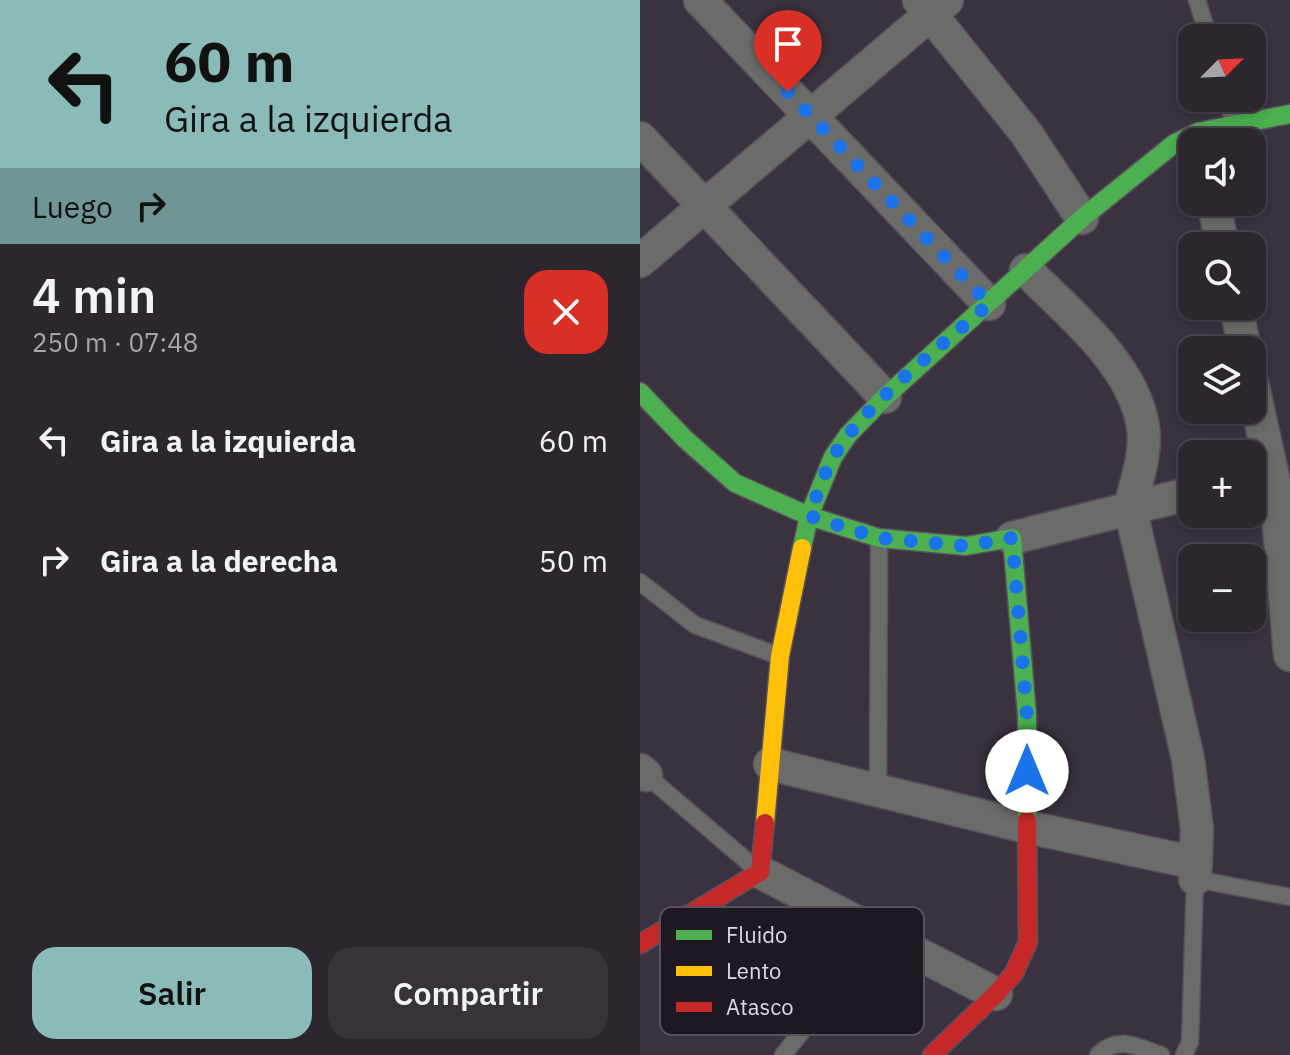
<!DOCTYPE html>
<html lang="es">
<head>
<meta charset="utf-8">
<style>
	:root { --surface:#2c262f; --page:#38323b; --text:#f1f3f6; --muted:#a6a5aa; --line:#48434b; --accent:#8bbbb9 }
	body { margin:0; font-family:"IBM Plex Sans",sans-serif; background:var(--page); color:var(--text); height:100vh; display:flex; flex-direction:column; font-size:30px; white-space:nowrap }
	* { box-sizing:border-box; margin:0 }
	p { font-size:26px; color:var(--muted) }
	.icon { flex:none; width:44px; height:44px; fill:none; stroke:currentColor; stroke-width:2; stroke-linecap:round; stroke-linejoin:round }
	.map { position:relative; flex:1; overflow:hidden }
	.panel { display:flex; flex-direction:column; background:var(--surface); width:640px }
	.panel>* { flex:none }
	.banner { background:#8bbbb9; color:#111; overflow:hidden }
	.needle { width:52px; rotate:66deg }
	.fabs { position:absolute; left:538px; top:24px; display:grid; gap:16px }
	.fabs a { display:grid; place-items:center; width:88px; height:88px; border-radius:16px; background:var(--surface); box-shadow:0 4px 12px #0003,0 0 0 2px var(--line); font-size:40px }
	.pin { position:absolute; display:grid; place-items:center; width:68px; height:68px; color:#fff; margin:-82px -34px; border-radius:50% 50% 50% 0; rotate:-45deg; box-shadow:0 0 8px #0007 }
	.pin .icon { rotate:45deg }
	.me { position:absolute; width:88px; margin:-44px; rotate:0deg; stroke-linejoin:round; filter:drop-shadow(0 0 6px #0008) }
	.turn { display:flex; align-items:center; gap:28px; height:168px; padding:0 32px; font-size:36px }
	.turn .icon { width:104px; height:104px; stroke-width:2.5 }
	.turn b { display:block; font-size:56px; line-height:68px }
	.then { display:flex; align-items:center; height:76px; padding:0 32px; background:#0003; gap:16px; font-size:30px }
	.round { display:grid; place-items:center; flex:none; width:84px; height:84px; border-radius:24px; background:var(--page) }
	.headline { display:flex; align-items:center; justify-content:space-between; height:136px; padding:0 32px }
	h1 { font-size:48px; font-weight:600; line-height:60px }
	.primary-button { display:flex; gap:16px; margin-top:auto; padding:16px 32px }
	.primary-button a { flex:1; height:92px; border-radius:24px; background:var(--accent); color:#111; font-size:32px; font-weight:600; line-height:92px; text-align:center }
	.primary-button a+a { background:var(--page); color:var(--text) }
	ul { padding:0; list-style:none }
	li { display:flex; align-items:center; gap:24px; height:120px; padding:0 32px }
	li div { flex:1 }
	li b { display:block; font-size:30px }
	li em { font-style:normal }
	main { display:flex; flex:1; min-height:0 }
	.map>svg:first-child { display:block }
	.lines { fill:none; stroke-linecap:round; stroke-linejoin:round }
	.lane-casing { stroke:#58505c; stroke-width:19 }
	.street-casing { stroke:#58505c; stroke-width:35 }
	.fast-casing { stroke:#58505c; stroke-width:21 }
	.slow-casing { stroke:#58505c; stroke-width:21 }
	.jam-casing { stroke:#58505c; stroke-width:21 }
	.lane { stroke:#6b6c6a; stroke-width:16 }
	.street { stroke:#6b6c6a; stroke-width:32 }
	.fast { stroke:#4caf50; stroke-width:18 }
	.slow { stroke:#ffc107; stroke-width:18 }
	.jam { stroke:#c62828; stroke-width:18 }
	.route { stroke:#1a73e8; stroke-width:14; stroke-dasharray:0 25.2 }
	.key { fill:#1f1823; stroke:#59515e; stroke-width:2 }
	.key-label { font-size:22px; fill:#e1d6e6 }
</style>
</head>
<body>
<main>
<section class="panel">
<div class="banner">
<div class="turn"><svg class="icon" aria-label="left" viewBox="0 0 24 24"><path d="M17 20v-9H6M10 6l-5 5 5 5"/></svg><div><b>60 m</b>Gira a la izquierda</div></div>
<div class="then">Luego<svg class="icon" aria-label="right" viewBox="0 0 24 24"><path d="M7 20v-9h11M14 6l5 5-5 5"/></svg></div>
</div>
<div class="headline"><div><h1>4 min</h1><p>250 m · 07:48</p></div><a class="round" style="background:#d93025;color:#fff"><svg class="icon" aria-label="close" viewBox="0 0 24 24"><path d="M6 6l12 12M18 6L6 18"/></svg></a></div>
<ul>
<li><svg class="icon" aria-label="left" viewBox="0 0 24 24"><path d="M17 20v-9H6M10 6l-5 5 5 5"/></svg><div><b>Gira a la izquierda</b></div><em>60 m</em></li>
<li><svg class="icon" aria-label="right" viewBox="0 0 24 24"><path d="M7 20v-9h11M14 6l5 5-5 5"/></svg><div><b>Gira a la derecha</b></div><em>50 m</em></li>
</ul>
<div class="primary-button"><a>Salir</a><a>Compartir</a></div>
</section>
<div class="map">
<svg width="650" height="1055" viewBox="0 0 650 1055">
	<rect width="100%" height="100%" fill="#3b323f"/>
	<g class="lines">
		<g class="lane-casing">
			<g id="lane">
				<polyline points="557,0 569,38"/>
				<polyline points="586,98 594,123"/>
				<polyline points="0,582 55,625 139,656"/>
				<polyline points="1,779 6,775 115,868"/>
				<polyline points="238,790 239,540"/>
				<polyline points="143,1055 240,934"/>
				<path d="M458,1055C478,1035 498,1047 521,1055"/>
				<polyline points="544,1055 550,1042 555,879 650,897"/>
			</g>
		</g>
		<g class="street-casing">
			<g id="street">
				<polyline points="60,0 349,304"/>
				<polyline points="279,0 386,133 442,218"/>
				<polyline points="0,138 245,397"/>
				<polyline points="573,202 583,246"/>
				<polyline points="0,261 307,0"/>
				<path d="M386,270C429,313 494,365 503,427C507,453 496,483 490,507L548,759L557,829L555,879"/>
				<polyline points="596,306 605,350"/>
				<polyline points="612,382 636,491 650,655"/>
				<polyline points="372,538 552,493"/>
				<polyline points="130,764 387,827 556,863"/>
				<polyline points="0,770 6,775"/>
				<polyline points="120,872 356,994"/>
			</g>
		</g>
		<g class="fast-casing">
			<g id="fast">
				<polyline points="0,392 45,439 95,483 169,516 193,457 208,435 245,397 442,218 535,143 558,132 650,114"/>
				<polyline points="162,548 169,516 239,538 326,546 372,538 387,715 387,820"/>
			</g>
		</g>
		<g class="slow-casing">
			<polyline id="slow" points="125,823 140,656 162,548"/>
		</g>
		<g class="jam-casing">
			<g id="jam">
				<polyline points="0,944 120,872 125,823"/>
				<polyline points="292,1055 356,994 374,973 388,942 387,820"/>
			</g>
		</g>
		<use href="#lane" class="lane"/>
		<use href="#street" class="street"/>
		<use href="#fast" class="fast"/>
		<use href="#slow" class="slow"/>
		<use href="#jam" class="jam"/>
	</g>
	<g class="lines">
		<path class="route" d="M148,92L349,304C302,346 227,402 195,454C184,472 177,496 169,516L239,538L326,546L372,538L387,715V771"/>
	</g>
	<rect x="20" y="907" width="264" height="128" rx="12" class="key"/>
	<rect x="36" y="930" width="36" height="10" fill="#4caf50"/>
	<rect x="36" y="966" width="36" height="10" fill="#ffc107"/>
	<rect x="36" y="1002" width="36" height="10" fill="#c62828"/>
	<g class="key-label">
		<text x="86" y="943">Fluido</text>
		<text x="86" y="979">Lento</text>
		<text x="86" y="1015">Atasco</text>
	</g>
</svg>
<div class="fabs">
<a><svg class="needle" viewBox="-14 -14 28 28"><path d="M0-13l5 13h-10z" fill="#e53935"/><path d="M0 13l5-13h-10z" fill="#a6a5aa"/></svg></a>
<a><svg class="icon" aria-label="sound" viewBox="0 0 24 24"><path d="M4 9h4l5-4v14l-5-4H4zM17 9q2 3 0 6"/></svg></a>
<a><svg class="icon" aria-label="search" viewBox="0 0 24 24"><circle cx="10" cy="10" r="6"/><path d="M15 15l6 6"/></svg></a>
<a><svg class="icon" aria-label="layers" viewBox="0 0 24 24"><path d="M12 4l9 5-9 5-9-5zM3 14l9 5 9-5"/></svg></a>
<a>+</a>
<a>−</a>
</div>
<div class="pin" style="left:148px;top:92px;background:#d93025"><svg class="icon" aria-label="arrive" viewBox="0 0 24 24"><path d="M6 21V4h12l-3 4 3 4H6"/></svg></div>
<svg class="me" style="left:387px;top:771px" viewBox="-20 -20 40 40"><circle r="19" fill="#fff"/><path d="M0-13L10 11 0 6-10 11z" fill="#1a73e8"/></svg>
</div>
</main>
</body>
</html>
